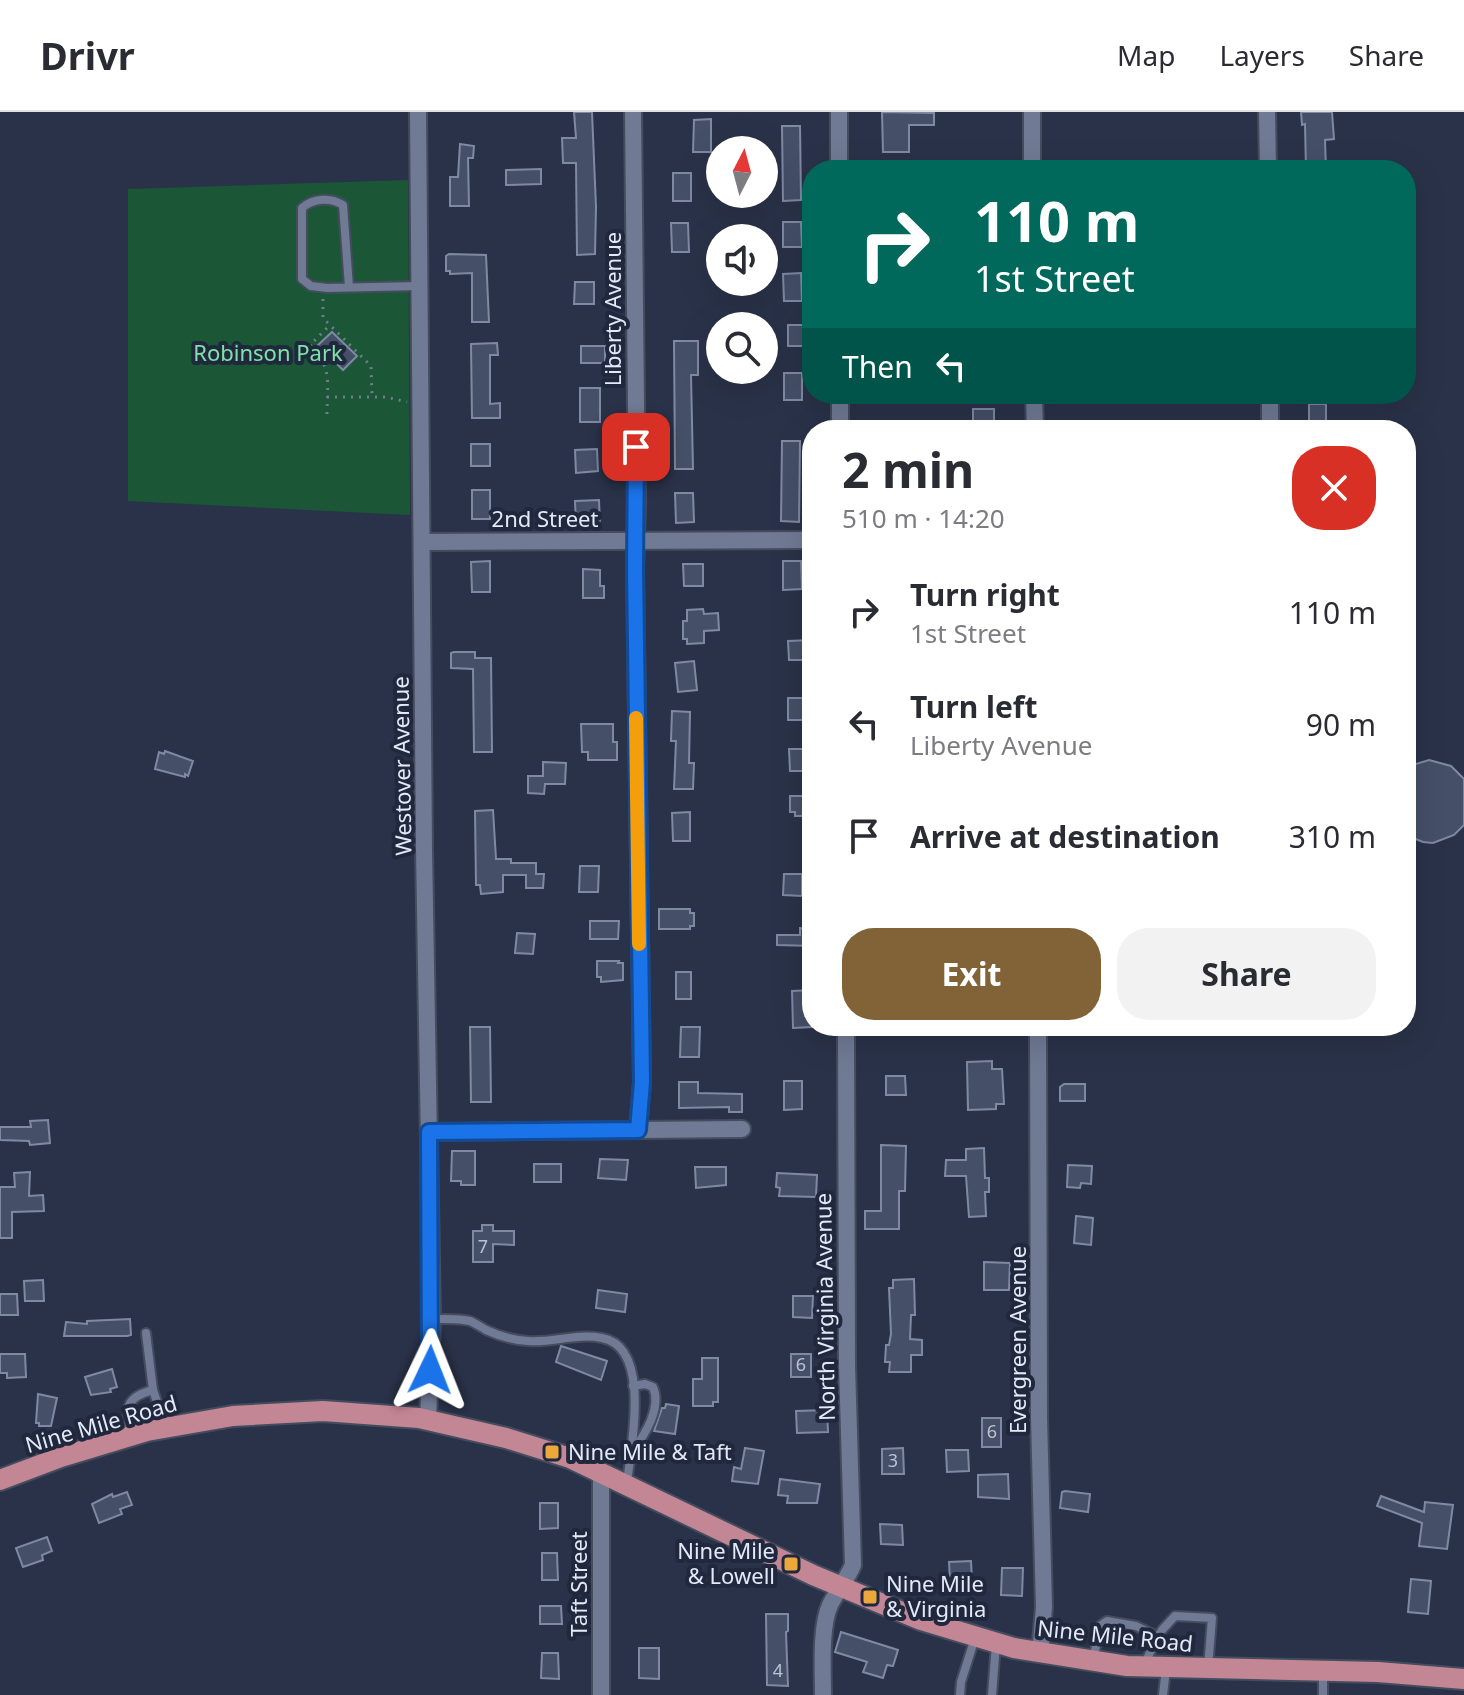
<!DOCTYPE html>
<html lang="en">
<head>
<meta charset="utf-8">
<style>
	:root { --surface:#fff; --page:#f2f2f3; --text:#2b2b33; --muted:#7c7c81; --line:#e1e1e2; --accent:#826337 }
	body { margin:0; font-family:"Noto Sans",sans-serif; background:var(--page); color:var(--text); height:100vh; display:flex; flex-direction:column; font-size:30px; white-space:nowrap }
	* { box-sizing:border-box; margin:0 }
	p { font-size:26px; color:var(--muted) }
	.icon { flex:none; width:44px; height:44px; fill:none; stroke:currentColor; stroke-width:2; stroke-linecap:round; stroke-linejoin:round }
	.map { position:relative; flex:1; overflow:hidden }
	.sheet { position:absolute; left:802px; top:308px; width:614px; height:616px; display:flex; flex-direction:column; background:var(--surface); border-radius:32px; box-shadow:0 8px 32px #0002 }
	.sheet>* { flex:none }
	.hud { position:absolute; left:802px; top:48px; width:614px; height:244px; border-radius:32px; box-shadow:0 8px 32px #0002; background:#00695c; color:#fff; overflow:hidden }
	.needle { width:52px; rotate:6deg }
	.buttons { position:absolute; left:706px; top:24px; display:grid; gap:16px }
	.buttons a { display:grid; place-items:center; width:72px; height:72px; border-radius:50%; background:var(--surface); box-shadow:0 8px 32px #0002; font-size:40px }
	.pin { position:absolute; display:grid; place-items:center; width:68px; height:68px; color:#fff; margin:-34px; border-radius:16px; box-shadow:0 4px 12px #0006 }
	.me { position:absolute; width:88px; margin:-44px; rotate:2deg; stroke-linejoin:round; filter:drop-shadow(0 0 6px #0008) }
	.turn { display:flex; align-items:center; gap:28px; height:168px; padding:0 40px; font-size:36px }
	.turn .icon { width:104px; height:104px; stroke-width:2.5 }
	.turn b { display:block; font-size:56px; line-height:68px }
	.then { display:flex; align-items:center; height:76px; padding:0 40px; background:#0003; gap:16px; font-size:30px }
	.round { display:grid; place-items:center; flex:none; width:84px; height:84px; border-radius:32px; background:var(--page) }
	.head { display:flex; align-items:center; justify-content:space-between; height:136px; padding:0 40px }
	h1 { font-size:48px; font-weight:700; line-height:60px }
	.button { display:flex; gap:16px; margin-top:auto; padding:16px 40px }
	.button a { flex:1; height:92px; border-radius:32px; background:var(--accent); color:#fff; font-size:32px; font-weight:700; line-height:92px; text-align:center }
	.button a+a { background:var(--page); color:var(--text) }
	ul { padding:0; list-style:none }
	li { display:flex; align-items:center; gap:24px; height:112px; padding:0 40px }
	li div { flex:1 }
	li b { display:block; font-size:30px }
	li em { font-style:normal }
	header { display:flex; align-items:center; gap:48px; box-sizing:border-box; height:112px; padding:0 40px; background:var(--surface); border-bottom:2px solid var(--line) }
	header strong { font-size:38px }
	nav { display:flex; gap:44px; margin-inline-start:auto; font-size:28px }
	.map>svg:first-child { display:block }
	.green { fill:#1b5737 }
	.building { fill:#454f67; stroke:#7f89a4; stroke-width:2 }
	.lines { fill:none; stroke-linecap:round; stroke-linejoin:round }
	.service-casing { stroke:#444c5e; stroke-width:12 }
	.minor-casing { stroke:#444c5e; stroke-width:20 }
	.primary-casing { stroke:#444c5e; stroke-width:24 }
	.path { stroke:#747b8f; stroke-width:3; stroke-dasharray:2 6; stroke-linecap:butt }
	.service { stroke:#707a94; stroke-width:8 }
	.minor { stroke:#707a94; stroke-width:16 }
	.primary { stroke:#c38695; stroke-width:20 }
	.route-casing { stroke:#114b97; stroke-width:20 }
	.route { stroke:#1a73e8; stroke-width:14 }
	.slow { stroke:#f59e0b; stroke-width:14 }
	.poi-dot { fill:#eda83c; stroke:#20283e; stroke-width:3 }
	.labels { text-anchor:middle; stroke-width:8; stroke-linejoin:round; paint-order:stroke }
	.number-label { font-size:18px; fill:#bcc2d4 }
	.street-label { font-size:22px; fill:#e3e9f8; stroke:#20283e }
	.park-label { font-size:22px; fill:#80e1a7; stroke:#20283e }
	.poi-label { font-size:22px; fill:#e3e9f8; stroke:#20283e; text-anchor:start }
</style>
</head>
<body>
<header>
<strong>Drivr</strong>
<nav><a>Map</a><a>Layers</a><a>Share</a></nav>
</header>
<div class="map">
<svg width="1464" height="1583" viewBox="0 0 1464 1583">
	<rect width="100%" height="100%" fill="#2a3249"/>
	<polygon class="green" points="408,68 410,403 128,389 128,77"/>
	<g class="building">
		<polygon points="574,0 592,0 596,95 595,142 577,143 576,51 563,51 562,26 576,26"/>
		<polygon points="882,0 934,1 934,13 909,13 909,40 883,40"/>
		<polygon points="1301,0 1332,0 1334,27 1325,28 1326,58 1306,58 1305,12 1302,13"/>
		<polygon points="711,7 711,40 693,40 694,8"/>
		<polygon points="782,14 800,14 801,88 783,89"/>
		<polygon points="460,32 474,34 473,46 468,46 469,94 450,94 450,65 458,65"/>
		<polygon points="541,57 541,72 506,73 506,58"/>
		<rect x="673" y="61" width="18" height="28"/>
		<polygon points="783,110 801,110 802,135 783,135"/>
		<polygon points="671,111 688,111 689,140 672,140"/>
		<polygon points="449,142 486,143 489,210 472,210 472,161 450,162 450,159 446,159 446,144"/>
		<polygon points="801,161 802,189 784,189 783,162"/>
		<polygon points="575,170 594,170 594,192 574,192"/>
		<rect x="788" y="213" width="18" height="21"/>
		<polygon points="332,220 357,244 343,258 318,233"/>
		<polygon points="674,229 698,229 698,263 691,263 693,357 675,357"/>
		<polygon points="497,231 498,243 490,243 490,292 500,291 500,306 472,306 471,232"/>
		<rect x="581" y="234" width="24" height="17"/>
		<rect x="784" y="261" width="18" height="27"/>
		<rect x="580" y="276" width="20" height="34"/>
		<rect x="1309" y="292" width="17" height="26"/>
		<polygon points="973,297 994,297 994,310 991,310 991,318 973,318"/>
		<polygon points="782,329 800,329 799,410 781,409"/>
		<rect x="471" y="332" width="19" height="22"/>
		<polygon points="597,337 598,359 576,361 575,338"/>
		<rect x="472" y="378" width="18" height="29"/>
		<polygon points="675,381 693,381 694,410 676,411"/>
		<polygon points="599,388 600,412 576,413 575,389"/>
		<polygon points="490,449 490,480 472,480 471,450"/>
		<polygon points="783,449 801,449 802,477 783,478"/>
		<polygon points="683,452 703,452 703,474 684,474"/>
		<polygon points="583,457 600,458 600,474 604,474 604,486 583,486"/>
		<polygon points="703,497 704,502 718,501 719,518 704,519 704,531 687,532 687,527 683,527 683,509 687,509 687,498"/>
		<polygon points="812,528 812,548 789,548 788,529"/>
		<polygon points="454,540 475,540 475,546 491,546 492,640 474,640 473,557 451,556 451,541"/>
		<polygon points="694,549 697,578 678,580 675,551"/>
		<rect x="788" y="586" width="20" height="22"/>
		<polygon points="672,599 690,600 689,651 694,651 693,677 674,677 676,629 671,629"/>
		<polygon points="581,612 613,612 613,630 617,630 617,648 588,648 588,640 582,640"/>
		<polygon points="789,637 808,637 809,659 790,659"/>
		<polygon points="165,639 193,649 188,664 185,662 185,665 155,657 159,640 164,642"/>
		<polygon points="1429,648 1451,654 1464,667 1464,713 1454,723 1433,731 1423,730 1406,723 1406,655"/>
		<polygon points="543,650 566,651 565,672 545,672 544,682 528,681 528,664 543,664"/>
		<polygon points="790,684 812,684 812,704 795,704 795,700 790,700"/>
		<polygon points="493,698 496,747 511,747 511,751 536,751 536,762 544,762 543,776 526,776 526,763 503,763 503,780 481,782 480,773 476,773 475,699"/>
		<polygon points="690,700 690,729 673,729 672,701"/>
		<polygon points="580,754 599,754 598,780 579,780"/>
		<polygon points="784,762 802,762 802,784 783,783"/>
		<polygon points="659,797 690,797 690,801 694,801 694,814 690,814 690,817 659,817"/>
		<polygon points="590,809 619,809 618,827 590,827"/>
		<polygon points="800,816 812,817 812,834 777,833 777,823 800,823"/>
		<polygon points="517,821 535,822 533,842 515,841"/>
		<polygon points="597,849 619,849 618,851 623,851 623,868 601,870 601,865 597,865"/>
		<rect x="676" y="860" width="15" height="27"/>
		<polygon points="812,878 812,915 793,916 792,879"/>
		<polygon points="470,915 490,915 491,990 471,990"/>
		<polygon points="681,915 700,915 699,945 680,945"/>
		<polygon points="992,949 992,957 1002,957 1004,992 996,992 996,997 968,998 967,950"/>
		<polygon points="886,964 905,964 906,983 886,983"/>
		<polygon points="784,969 802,969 802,997 784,998"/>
		<polygon points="679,970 698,970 698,981 742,982 742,1000 729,1000 729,995 679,996"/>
		<polygon points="1064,972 1085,972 1085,989 1060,989 1060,975"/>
		<polygon points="48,1008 50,1031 30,1033 29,1029 0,1028 0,1015 31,1015 30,1009"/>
		<polygon points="881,1033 906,1034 905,1079 899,1079 899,1117 865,1117 865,1099 881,1099"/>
		<polygon points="984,1036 985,1066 989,1066 989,1080 985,1080 986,1104 969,1105 966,1064 945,1064 946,1048 966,1048 966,1037"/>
		<polygon points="452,1039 475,1039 475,1073 461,1073 461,1069 451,1069"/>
		<polygon points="600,1047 628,1048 626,1068 598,1066"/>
		<rect x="534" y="1052" width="27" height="18"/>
		<polygon points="1068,1053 1092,1054 1091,1072 1081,1071 1080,1076 1067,1075"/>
		<polygon points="695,1055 726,1055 726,1073 696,1076"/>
		<polygon points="30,1060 29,1084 43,1083 44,1099 12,1100 12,1126 0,1126 0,1075 15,1075 14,1061"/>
		<polygon points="777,1061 817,1063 816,1085 779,1084 780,1076 776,1075"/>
		<polygon points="1076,1104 1093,1106 1091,1133 1074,1131"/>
		<polygon points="482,1113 493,1113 493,1119 514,1119 514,1133 493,1132 493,1150 473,1150 473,1119 482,1119"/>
		<polygon points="984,1150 1010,1151 1009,1178 984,1178"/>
		<polygon points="914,1167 915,1203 911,1203 910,1227 922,1228 922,1243 911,1243 911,1260 889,1260 890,1250 885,1250 886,1233 889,1233 891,1222 889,1176 893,1176 893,1168"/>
		<polygon points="43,1168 44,1189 25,1189 24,1169"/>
		<polygon points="598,1178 627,1182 625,1200 596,1196"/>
		<polygon points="0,1182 17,1182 18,1203 0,1203"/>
		<polygon points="793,1184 813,1184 812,1206 793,1205"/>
		<polygon points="130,1207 131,1223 127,1224 64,1224 66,1210 87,1212 87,1209"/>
		<polygon points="561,1234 607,1249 601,1268 556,1250"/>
		<polygon points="0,1242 25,1242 26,1265 7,1266 7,1261 0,1261"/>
		<rect x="791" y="1242" width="20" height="23"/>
		<polygon points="702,1246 718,1246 718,1290 713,1290 713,1294 693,1294 693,1267 702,1267"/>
		<polygon points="112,1257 117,1275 110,1277 111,1280 91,1283 85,1265"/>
		<polygon points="38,1282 57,1286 51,1314 39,1314 39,1311 36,1311"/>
		<polygon points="666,1292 679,1294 675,1322 654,1319 662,1296 665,1296"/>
		<polygon points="827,1298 828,1320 797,1321 796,1299"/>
		<rect x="982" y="1306" width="19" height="29"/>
		<polygon points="745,1336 764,1339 758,1372 732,1369 734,1355 741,1357"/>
		<polygon points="903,1336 904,1362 882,1362 882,1337"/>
		<polygon points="946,1338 968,1338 969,1359 947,1360"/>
		<polygon points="1008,1362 1009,1387 978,1385 978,1363"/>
		<polygon points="780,1367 820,1372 817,1391 787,1391 788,1384 778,1383"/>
		<polygon points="1065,1379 1090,1382 1088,1400 1060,1396 1062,1380"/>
		<polygon points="127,1380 132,1393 120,1397 122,1402 99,1411 92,1392 112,1382 113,1385"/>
		<polygon points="1381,1384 1424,1400 1425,1390 1453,1393 1447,1437 1419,1434 1422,1411 1377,1394"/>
		<polygon points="540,1391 558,1391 558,1416 540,1417"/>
		<polygon points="880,1412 902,1413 903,1433 881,1432"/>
		<polygon points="47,1425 52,1439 42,1443 43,1448 23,1455 16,1436"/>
		<polygon points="542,1441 557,1441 558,1468 542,1468"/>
		<polygon points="971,1449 972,1469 950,1469 949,1450"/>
		<polygon points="1002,1456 1023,1456 1022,1484 1001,1483"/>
		<polygon points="1411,1467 1431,1469 1428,1502 1408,1500"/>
		<polygon points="540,1494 561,1494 562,1512 540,1512"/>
		<polygon points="766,1502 788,1502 788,1519 786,1520 788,1574 767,1573"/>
		<polygon points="841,1520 898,1538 893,1554 887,1553 883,1566 863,1560 867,1550 835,1540"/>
		<polygon points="639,1536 659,1536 659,1567 639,1566"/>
		<polygon points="542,1541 558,1541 559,1567 541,1566"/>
	</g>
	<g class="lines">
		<g class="service-casing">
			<g id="service">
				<path d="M349,175L343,93C331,85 313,86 302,96V167L311,174L327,176L419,174"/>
				<path d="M433,1207C445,1207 458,1206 470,1209C475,1211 481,1215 486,1218C499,1224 514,1228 528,1229C552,1231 577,1221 602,1226C652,1235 631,1334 627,1371"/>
				<polyline points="146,1221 153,1278 165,1314"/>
				<path d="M131,1322C125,1297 125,1285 153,1278"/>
				<path d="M633,1339C645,1322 662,1296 653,1275L645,1272L633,1274"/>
				<polyline points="1093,1549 1100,1514 1107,1509 1136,1514 1159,1525"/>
				<polyline points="1143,1554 1162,1518 1175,1504 1212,1506 1208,1556"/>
				<polyline points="1323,1560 1323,1583"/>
				<polyline points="960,1583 961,1570 975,1526"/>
				<polyline points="992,1583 996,1532"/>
				<polyline points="1163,1583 1166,1557"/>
			</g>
		</g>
		<g class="minor-casing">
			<g id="minor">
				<polyline points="418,0 424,737 432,1207 428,1308"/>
				<polyline points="633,0 637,391 635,457 642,970 638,1018"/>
				<polyline points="839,0 839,58"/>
				<polyline points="1032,0 1032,58"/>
				<polyline points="1267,0 1268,58"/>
				<polyline points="840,282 840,318"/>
				<polyline points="1034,282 1035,318"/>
				<polyline points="1270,282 1270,318"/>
				<polyline points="422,430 812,428"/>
				<polyline points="1038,914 1039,1306 1044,1495 1040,1542"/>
				<polyline points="429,1020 742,1017"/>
				<polyline points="601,1583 601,1361"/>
				<path d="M823,1583C823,1559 820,1515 830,1493C837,1479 847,1467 853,1453L847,1254L846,914"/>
			</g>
		</g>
		<g class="primary-casing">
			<polyline id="primary" points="0,1368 61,1345 147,1319 233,1304 323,1299 419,1306 506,1326 570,1346 813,1463 921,1508 1014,1536 1127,1554 1378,1560 1464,1567"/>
		</g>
		<g class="path">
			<polyline points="323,187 323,206 371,254 372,284"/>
			<polyline points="327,285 386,285 407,290"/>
			<path d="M327,302C327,273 333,255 310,233L330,213"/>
		</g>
		<use href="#service" class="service"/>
		<use href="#minor" class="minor"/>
		<use href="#primary" class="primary"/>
	</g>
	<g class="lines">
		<g class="route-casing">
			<polyline id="route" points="430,1258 429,1020 638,1018 642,970 635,457 636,335"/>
		</g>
		<use href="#route" class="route"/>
		<polyline class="slow" points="636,606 639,832"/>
	</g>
	<g class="poi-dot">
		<rect x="544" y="1332" width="16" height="16" rx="4"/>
		<rect x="783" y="1444" width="16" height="16" rx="4"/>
		<rect x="862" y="1477" width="16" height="16" rx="4"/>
	</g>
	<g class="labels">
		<g class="number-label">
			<text x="483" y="1141">7</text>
			<text x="801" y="1259">6</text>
			<text x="992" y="1326">6</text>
			<text x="893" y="1355">3</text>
			<text x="778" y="1565">4</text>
		</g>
		<g class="street-label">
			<text transform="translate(613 197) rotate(-90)" y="8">Liberty Avenue</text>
			<text x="545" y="415">2nd Street</text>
			<text transform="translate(402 654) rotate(-91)" y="8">Westover Avenue</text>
			<text transform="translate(825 1195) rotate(-91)" y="8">North Virginia Avenue</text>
			<text transform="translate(1018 1228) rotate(-90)" y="8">Evergreen Avenue</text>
			<text transform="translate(101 1312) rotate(-16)" y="8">Nine Mile Road</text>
			<text transform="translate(579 1472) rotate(-90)" y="8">Taft Street</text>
			<text transform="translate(1115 1524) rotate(6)" y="8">Nine Mile Road</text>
		</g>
		<g class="park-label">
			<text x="268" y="249">Robinson Park</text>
		</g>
		<g class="poi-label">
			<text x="568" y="1348">Nine Mile &amp; Taft</text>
			<text x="775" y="1447" text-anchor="end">Nine Mile<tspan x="775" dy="25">&amp; Lowell</tspan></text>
			<text x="886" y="1480">Nine Mile<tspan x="886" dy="25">&amp; Virginia</tspan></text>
		</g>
	</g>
</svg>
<div class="buttons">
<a><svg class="needle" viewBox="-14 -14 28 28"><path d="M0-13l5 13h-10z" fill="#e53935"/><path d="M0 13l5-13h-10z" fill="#7c7c81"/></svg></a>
<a><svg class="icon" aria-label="sound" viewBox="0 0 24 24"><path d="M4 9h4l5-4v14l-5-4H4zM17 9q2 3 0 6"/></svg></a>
<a><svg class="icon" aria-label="search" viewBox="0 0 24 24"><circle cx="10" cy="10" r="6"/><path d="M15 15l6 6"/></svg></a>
</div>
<div class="pin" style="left:636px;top:335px;background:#d93025"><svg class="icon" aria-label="arrive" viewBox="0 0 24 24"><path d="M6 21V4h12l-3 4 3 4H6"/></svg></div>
<svg class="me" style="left:430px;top:1258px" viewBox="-20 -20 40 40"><path d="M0-17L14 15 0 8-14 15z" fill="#1a73e8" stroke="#fff" stroke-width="4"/></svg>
<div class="hud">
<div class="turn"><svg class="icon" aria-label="right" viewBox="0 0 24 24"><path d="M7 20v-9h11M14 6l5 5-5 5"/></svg><div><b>110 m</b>1st Street</div></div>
<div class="then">Then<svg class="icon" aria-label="left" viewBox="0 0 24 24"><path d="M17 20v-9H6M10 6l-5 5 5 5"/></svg></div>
</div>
<section class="sheet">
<div class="head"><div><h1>2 min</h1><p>510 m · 14:20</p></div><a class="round" style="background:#d93025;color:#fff"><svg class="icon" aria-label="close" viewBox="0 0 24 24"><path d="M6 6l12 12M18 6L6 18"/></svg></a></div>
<ul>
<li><svg class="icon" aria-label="right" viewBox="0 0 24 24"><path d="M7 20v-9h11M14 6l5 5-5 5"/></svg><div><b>Turn right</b><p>1st Street</p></div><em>110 m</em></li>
<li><svg class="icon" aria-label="left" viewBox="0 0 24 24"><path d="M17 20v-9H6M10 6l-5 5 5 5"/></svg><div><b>Turn left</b><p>Liberty Avenue</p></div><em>90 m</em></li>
<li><svg class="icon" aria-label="arrive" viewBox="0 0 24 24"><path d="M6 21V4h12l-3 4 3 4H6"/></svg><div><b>Arrive at destination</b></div><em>310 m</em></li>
</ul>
<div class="button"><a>Exit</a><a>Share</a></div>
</section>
</div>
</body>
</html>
